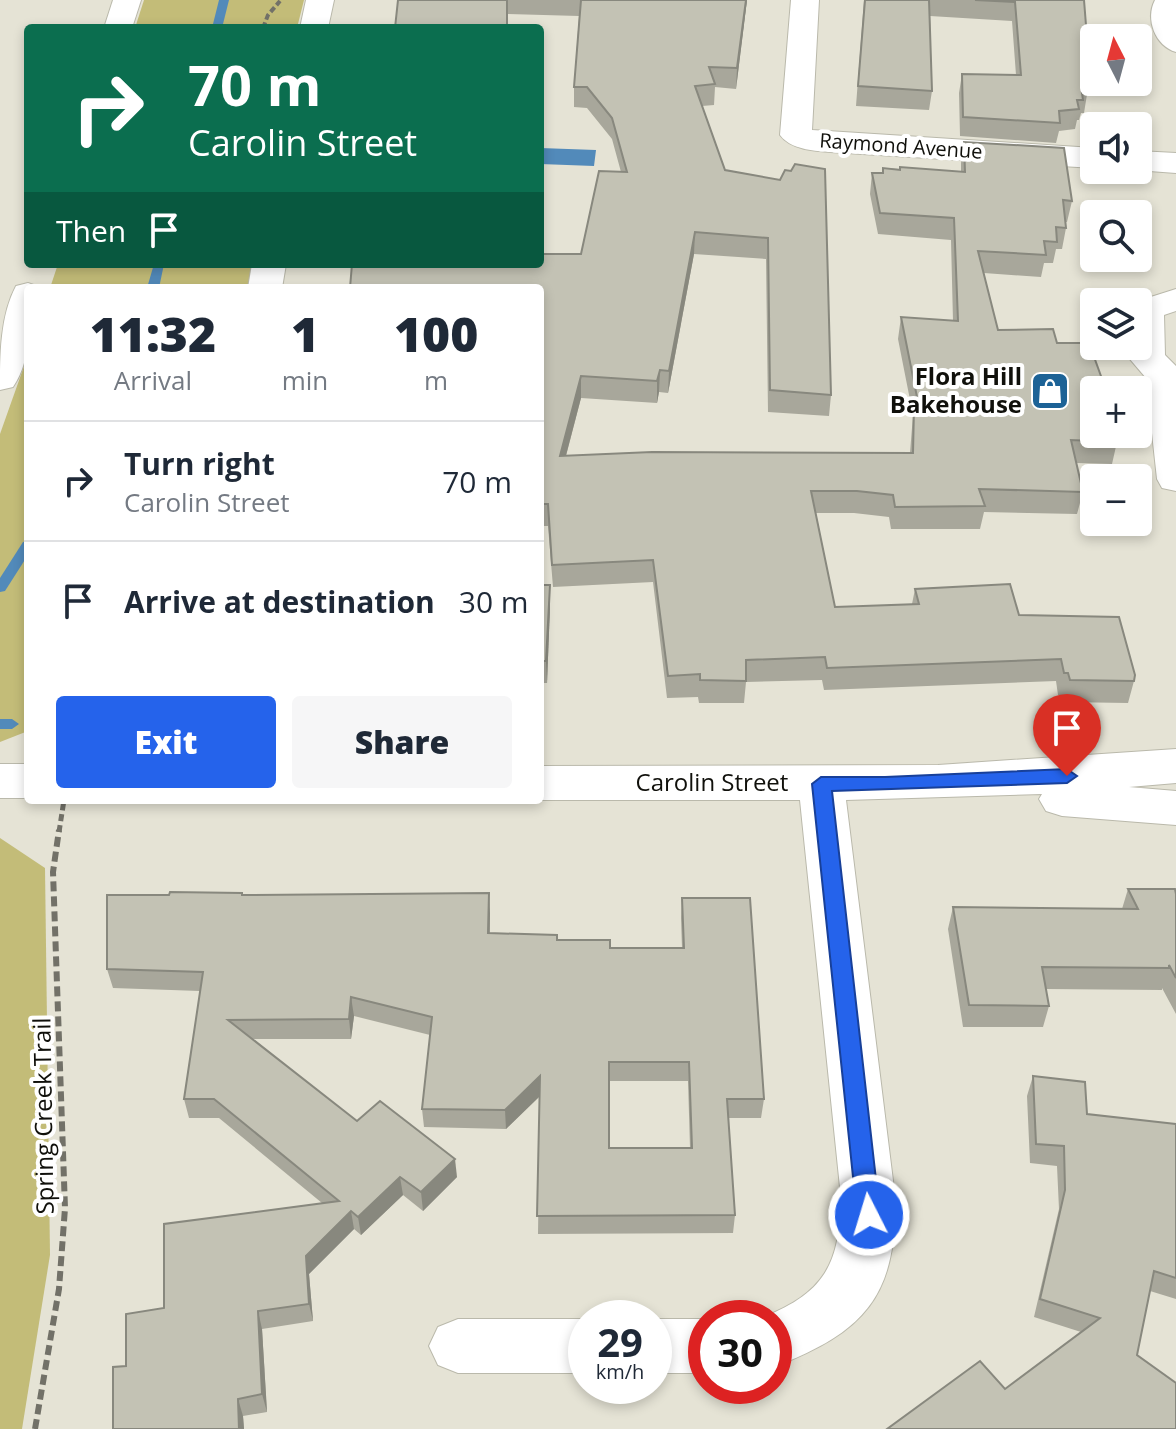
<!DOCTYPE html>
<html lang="en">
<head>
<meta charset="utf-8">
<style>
	:root { --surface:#fff; --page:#f6f6f7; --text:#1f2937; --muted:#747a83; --line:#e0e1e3; --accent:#2563eb }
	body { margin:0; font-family:"Open Sans",sans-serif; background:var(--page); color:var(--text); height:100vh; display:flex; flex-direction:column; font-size:30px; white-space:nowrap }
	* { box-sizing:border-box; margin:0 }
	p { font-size:26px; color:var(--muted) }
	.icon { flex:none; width:44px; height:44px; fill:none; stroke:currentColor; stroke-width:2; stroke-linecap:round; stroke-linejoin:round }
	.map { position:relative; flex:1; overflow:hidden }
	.panel { position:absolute; left:24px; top:284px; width:520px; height:520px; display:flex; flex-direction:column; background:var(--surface); border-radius:8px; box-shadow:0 4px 12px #0003 }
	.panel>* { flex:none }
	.hud { position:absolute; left:24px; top:24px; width:520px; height:244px; border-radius:8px; box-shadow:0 4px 12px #0003; background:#0b6e4f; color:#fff; overflow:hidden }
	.needle { width:52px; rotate:354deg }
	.tools { position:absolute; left:1080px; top:24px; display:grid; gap:16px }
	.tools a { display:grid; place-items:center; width:72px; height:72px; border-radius:8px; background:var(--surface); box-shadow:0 4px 12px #0003; font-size:40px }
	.speed { position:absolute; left:568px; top:1300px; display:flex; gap:16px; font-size:40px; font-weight:700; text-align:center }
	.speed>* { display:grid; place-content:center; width:104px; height:104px; border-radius:50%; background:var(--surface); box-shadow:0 4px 12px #0003; line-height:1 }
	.speed small { font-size:20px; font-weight:400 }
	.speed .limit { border:12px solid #d22; background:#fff; color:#111 }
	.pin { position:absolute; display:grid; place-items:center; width:68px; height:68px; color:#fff; margin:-82px -34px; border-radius:50% 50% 50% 0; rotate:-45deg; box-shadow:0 0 8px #0007 }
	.pin .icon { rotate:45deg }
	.me { position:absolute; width:88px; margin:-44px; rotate:355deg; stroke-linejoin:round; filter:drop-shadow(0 0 6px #0008) }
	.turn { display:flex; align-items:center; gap:28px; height:168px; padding:0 32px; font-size:36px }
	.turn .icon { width:104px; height:104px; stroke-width:2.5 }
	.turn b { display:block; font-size:56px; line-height:68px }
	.then { display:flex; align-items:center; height:76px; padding:0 32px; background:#0003; gap:16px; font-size:30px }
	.eta { display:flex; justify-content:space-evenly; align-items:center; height:136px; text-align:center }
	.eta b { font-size:48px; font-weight:800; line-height:56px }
	.primary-button { display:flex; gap:16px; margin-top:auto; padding:16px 32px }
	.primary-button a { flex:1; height:92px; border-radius:8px; background:var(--accent); color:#fff; font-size:32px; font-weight:800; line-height:92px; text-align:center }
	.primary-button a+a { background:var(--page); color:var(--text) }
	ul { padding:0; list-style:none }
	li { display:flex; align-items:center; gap:24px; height:120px; padding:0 32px; border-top:2px solid var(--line) }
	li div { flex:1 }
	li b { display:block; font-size:30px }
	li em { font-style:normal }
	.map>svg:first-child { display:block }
	.green { fill:#c3bc78 }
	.water { fill:#528aba }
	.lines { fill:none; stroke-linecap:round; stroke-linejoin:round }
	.stream { fill:#528aba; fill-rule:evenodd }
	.minor-casing { stroke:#bab9ab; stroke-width:2 }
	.path-far2 { stroke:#727168; stroke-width:4; stroke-dasharray:6 3; stroke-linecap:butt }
	.path-far1 { stroke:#727168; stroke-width:5; stroke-dasharray:7 4; stroke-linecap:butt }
	.path { stroke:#727168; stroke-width:6; stroke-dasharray:10 5; stroke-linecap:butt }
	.minor { fill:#fff; fill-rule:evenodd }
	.wall { fill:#a8a79b; fill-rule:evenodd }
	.shaded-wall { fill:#88887e }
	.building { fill:#c3c2b4; stroke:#88887e; stroke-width:2; fill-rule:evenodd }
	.route { fill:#2563eb; stroke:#184099; stroke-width:2 }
	.labels { text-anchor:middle; stroke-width:8; stroke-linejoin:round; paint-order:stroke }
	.far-street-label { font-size:20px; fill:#10100b; stroke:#fff }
	.poi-label { font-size:24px; font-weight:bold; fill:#10100b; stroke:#fff; text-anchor:end }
	.street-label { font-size:24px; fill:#10100b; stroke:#fff }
</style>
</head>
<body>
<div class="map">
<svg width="1176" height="1429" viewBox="0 0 1176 1429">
	<rect width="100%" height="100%" fill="#e5e3d5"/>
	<g class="green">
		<polygon points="144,0 304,0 297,28 135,28"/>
		<polygon points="58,264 254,264 250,288 50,288"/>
		<polygon points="28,355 28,731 0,742 0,434"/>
		<polygon points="0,838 45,868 50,1255 22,1429 0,1429"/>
	</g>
	<polygon class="water" points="540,148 596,150 594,166 540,164"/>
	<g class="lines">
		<g class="stream">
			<polygon points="219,0 229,0 222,28 212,28"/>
			<polygon points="154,264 164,264 159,288 147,288"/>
			<polygon points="28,541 28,555 5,591 0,592 0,578 23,542"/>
			<polygon points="0,719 12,719 19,724 12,729 0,729"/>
		</g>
		<g class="minor-casing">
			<g id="minor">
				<polygon points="113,0 141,0 132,28 104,28"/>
				<polygon points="306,0 334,0 328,28 300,28"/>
				<path d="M791,0H819L812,130L1094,148V168L846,153C826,151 793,153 780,135Z"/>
				<path d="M1155,0H1176V52C1155,46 1145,19 1155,0Z"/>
				<polygon points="1138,151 1176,153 1176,173 1136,170"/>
				<polygon points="252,264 286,264 282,288 248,288"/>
				<path d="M28,283L42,288H28C28,321 33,358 13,387L0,390C0,355 0,316 16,286Z"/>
				<polygon points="1176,289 1176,311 1164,315 1165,355 1176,366 1176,491 1162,488 1157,479 1146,378 1129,358 1129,346 1138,346 1138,302 1135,302"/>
				<path d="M1176,749V783L1129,787L1176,791V825L1062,816L1046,811L1039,799L1042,794L846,800L895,1197C897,1297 864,1332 774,1367V1318H761C825,1293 840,1264 841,1197L800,800H540V766L938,765Z"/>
				<rect x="0" y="764" width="28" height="34"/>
				<polygon points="458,1319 586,1319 586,1373 458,1373 438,1365 429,1346 438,1327"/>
				<rect x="654" y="1319" width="52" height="54"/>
			</g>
		</g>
		<polyline class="path-far2" points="263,28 268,15 280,1"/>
		<polyline class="path-far1" points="59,832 64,800"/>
		<polyline class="path" points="35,1429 59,1289 65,1208 53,872 59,830"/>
		<use href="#minor" class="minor"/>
	</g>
	<g class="wall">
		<polygon points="398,0 747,0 736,89 715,87 714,105 702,106 725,170 780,180 831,395 829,416 768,412 766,259 694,254 668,393 659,392 657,403 581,398 566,456 910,453 913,415 898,339 901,317 953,321 951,240 878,234 870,194 872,173 883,173 883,168 961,172 961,163 964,142 1072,201 1067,222 1065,222 1066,228 1062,249 1056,249 1053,263 1044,263 1041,277 984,273 998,330 1057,343 1117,442 1112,464 1076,463 1083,492 1077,514 984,512 980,529 891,529 889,517 854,513 816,513 835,607 912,604 915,589 1019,615 1134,681 1128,703 1064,702 1063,696 1058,695 1056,681 824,690 822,680 746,682 744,703 699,703 698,697 667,698 653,582 553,587 548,526 540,526 540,288 581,254 621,172 612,139 587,108 574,107 574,87 579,16 508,14"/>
		<polygon points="864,0 1084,0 1090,76 1084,113 1081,113 1079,120 1077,120 1075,129 1059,131 1056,143 960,136 959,93 962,74 1016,75 1012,21 930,16 932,91 929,110 856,106"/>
		<polygon points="540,585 550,585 550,607 547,683 540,683"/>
		<polygon points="1128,889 1176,894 1176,1014 1162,988 1162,990 1046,989 1049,1006 1043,1027 963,1027 948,929 953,907 1122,909"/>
		<path d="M242,893L243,895L490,913V933L557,940L610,948H682L681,918L682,898L764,1099L761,1118H728L735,1215L733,1233L538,1234L540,1096L506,1129L424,1127L422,1109L430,1035L354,1016L351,1039H253L357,1121L457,1177L423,1211L403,1195L361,1235L354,1229L309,1274L313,1321L262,1329L267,1412L243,1416L244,1429H113L126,1366L164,1308L322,1203L219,1118H189L184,1099L200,991L113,988L107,969ZM609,1081H688L690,1148H609Z"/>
		<polygon points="1033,1076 1087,1114 1176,1124 1176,1299 1150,1291 1137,1355 1005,1389 1081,1332 1034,1317 1059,1209 1057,1166 1030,1163 1027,1096"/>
	</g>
	<g class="shaded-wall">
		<polygon points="746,0 747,0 736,89 737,68"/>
		<polygon points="695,232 694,254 668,393 669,371"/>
		<polygon points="660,370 659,392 657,403 657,381"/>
		<polygon points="581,376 581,398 560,478 560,456"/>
		<polygon points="550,585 550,607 547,683 546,661"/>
		<polygon points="489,893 490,913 489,953 488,933"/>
		<polygon points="351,997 354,1016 351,1039 349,1019"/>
		<polygon points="540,1076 541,1095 506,1129 505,1110"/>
		<polygon points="455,1159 457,1177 423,1211 421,1192"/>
		<polygon points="400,1177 403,1195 361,1235 358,1217"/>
		<polygon points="351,1211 354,1229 309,1274 313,1321 309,1304 306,1256"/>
		<polygon points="258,1311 262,1329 267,1412 262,1394"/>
		<polygon points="238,1399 243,1416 244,1429 239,1429"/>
	</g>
	<g class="building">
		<polygon points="398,0 507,0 507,28 395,28"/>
		<polygon points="581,0 746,0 737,68 709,67 715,84 695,86 725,170 780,180 785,170 791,171 795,164 825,169 831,395 770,390 768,238 695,232 669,371 660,370 657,381 581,376 560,456 652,452 913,453 914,407 919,407 901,317 958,321 954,218 880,213 872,173 883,173 883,168 900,170 900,167 965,172 964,142 1064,148 1072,201 1063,200 1066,228 1056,227 1057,242 1044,241 1046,255 978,251 998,330 1053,329 1057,343 1089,343 1106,390 1094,390 1094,434 1115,434 1117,442 1071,440 1083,492 979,489 985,506 895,507 893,495 857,491 811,491 835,607 919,604 915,589 1010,584 1019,615 1119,617 1135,675 1134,681 1070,680 1068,673 1064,673 1061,659 827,668 825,657 746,660 746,681 700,680 700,674 668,676 653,560 552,565 548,504 540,504 540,288 350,288 352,264 540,264 540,254 581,254 599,171 627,172 612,118 587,87 574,87"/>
		<polygon points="865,0 929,0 932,91 858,86"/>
		<polygon points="975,0 1084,0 1090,76 1085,76 1088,94 1082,93 1083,100 1077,100 1079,109 1059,111 1060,123 963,117 962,74 1021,75 1015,2"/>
		<polygon points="540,585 550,585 546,661 540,661"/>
		<polygon points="1128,889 1175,889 1176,894 1176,978 1169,965 1169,968 1042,967 1049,1006 969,1005 953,907 1138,909"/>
		<path d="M170,892L242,893V895L489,893L488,933L557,935V940H610V948H684L682,898H750L764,1099H727L735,1215L537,1216L540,1076L505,1110L422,1109L432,1017L351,997L349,1019L228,1020L357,1121L380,1101L455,1159L421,1192L400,1177L358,1217L351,1211L306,1256L309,1304L258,1311L262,1394L238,1399L239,1429H113V1367L126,1366V1314L164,1308V1224L339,1201L214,1099H184L203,972L107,969V895H169ZM609,1062H689L692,1148H609Z"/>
		<polygon points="1033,1076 1085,1082 1087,1114 1176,1124 1176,1278 1154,1271 1137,1355 1176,1383 1176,1429 887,1429 980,1361 1005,1389 1100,1318 1040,1299 1065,1190 1064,1146 1036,1144"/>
	</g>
	<polygon class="route" points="1067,769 1077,776 1067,783 832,791 880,1215 877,1222 869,1225 861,1222 857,1215 812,784 821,777 885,777"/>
	<defs>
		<g id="shop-square" transform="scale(2)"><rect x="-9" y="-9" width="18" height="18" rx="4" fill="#1c6296" stroke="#fff"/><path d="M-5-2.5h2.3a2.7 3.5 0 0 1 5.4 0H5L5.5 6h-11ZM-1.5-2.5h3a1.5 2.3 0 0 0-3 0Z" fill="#fff"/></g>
	</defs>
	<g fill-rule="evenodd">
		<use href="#shop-square" x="1050" y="391"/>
	</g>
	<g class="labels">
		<g class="far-street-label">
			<text transform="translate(901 146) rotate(4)" y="7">Raymond Avenue</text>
		</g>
		<g class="poi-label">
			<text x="1022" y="385">Flora Hill<tspan x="1022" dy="28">Bakehouse</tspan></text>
		</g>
		<g class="street-label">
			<text x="712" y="791">Carolin Street</text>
			<text transform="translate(44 1116) rotate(-91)" y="8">Spring Creek Trail</text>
		</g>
	</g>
</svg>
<div class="tools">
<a><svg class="needle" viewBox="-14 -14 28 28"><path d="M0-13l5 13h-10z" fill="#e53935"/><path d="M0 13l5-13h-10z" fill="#747a83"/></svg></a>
<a><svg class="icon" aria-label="sound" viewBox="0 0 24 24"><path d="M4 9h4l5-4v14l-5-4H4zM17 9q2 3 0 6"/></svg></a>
<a><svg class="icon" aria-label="search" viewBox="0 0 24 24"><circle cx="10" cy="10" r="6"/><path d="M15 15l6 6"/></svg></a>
<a><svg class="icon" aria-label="layers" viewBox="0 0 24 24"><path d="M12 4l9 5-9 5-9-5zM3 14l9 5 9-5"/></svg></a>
<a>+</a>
<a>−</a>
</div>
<div class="speed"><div>29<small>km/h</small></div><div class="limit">30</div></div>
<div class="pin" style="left:1067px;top:776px;background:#d93025"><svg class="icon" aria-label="arrive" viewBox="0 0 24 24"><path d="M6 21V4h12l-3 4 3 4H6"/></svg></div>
<svg class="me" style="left:869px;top:1215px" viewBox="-20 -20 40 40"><circle r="17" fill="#2563eb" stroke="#fff" stroke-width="3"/><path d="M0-11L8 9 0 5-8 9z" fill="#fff"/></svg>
<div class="hud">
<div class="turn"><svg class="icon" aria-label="right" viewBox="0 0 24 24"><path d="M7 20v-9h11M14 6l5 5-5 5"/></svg><div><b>70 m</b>Carolin Street</div></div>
<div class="then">Then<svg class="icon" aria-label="arrive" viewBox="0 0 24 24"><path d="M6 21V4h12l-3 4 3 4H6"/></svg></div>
</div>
<section class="panel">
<div class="eta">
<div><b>11:32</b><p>Arrival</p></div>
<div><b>1</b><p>min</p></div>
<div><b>100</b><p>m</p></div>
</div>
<ul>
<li><svg class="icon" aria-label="right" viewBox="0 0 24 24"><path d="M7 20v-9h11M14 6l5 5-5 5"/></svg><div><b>Turn right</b><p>Carolin Street</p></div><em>70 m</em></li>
<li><svg class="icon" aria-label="arrive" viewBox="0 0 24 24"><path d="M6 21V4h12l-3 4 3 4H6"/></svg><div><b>Arrive at destination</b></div><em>30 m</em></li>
</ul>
<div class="primary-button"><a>Exit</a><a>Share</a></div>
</section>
</div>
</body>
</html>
